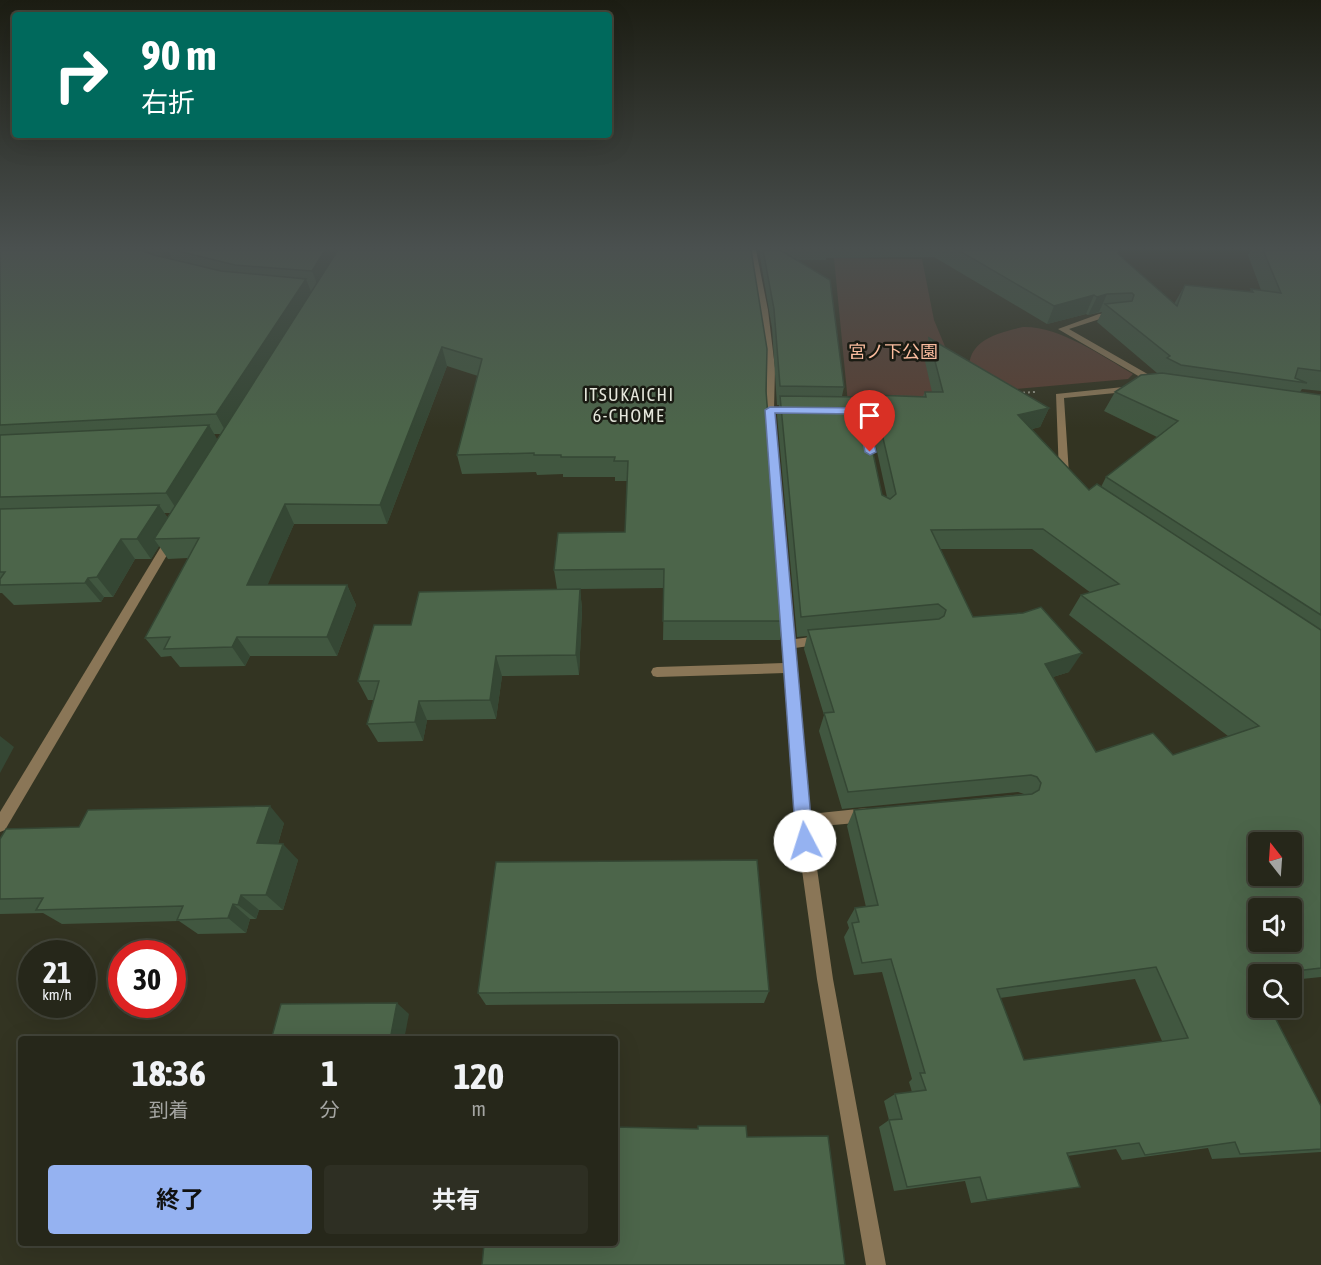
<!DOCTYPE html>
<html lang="ja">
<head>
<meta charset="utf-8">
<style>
	:root { --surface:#26271a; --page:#2e2f23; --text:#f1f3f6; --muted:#a4a5a2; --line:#424439; --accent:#95b2f1 }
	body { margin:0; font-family:"Asap Condensed","Noto Sans JP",sans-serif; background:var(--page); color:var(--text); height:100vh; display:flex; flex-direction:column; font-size:22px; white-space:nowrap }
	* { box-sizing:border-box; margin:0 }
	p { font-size:20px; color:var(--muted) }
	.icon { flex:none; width:33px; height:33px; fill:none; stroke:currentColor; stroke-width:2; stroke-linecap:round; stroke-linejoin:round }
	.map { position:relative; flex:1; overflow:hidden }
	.drawer { position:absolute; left:18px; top:1036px; width:600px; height:210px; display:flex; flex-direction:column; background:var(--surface); border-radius:6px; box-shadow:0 6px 24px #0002,0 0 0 2px var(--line) }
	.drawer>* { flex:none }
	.top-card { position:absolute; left:12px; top:12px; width:600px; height:126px; border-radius:6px; box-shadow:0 6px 24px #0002,0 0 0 2px var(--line); background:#00695c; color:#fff; overflow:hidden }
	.needle { width:39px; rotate:343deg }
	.fabs { position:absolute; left:1248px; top:832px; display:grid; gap:12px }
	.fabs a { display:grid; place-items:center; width:54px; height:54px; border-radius:6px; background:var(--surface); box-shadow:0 6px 24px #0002,0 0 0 2px var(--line); font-size:30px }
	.speed { position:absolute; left:18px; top:940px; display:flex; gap:12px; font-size:30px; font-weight:700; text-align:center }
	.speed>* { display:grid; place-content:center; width:78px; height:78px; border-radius:50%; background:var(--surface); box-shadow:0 6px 24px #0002,0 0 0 2px var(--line); line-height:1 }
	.speed small { font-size:15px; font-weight:400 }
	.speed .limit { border:9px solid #d22; background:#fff; color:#111 }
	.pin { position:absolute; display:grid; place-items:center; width:51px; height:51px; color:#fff; margin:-62px -26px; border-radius:50% 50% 50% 0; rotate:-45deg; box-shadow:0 0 6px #0007 }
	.pin .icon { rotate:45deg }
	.me { position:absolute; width:66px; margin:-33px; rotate:355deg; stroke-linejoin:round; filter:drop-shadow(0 0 4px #0008) }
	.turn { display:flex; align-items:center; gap:21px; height:126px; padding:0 30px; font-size:27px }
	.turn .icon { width:78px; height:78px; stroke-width:2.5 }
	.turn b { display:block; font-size:42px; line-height:51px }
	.eta { display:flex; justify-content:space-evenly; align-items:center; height:102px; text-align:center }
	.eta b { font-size:36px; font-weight:700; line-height:42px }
	.action { display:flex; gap:12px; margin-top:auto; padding:12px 30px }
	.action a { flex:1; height:69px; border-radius:6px; background:var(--accent); color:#111; font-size:24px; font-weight:700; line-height:69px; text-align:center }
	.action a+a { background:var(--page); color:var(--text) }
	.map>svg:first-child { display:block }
	.green { fill:#593f33 }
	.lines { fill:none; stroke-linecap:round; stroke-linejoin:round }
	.path { stroke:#8d8e7f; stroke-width:2; stroke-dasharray:2 3; stroke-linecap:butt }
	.service { fill:#8a7657; fill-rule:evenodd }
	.minor { fill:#8a7657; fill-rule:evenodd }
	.wall { fill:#415740; fill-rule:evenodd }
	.shaded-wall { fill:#354734 }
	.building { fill:#4c654a; stroke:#354734; stroke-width:1.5; fill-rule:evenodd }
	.route { fill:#95b2f1; stroke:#61749d; stroke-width:1.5 }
	.labels { text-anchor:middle; stroke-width:5; stroke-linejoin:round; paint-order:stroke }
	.far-park-label { font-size:18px; fill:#fabc9e; stroke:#1a1b13 }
	.far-neighbourhood-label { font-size:18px; letter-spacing:1.5px; fill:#e5e6db; stroke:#1a1b13 }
</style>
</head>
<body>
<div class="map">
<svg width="1321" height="1265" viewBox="0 0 1321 1265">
	<rect width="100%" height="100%" fill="#333422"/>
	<g class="green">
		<polygon points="834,258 922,259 934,320 964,392 902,403 848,403"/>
		<path d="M1023,327C1059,326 1102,356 1133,374L1128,379L973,393C959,347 982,336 1023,327Z"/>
	</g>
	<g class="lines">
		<g class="path">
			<polyline points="1018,393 1035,392"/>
			<polyline points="862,411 869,405 875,405"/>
		</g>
		<polygon class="service" points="1113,313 1116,313 1116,317 1103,318 1069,329 1158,380 1158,384 1152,384 1058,329 1099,314"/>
		<g class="minor">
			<polygon points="749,250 756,250 768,310 775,368 774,410 795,639 819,636 823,638 825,641 823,644 795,648 810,814 867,808 872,810 874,815 872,820 867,822 811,827 833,979 886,1265 866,1265 817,979 798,841 785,673 657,677 653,676 651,672 653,668 657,667 784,663 766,410 767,368 760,310"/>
			<polygon points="1133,386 1136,387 1136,391 1064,398 1069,474 1071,478 1066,481 1062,480 1059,474 1056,394"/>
			<polygon points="172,534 177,538 5,830 0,832 0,812 168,535"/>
		</g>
	</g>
	<g class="wall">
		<path d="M0,250H751L766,391L784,621L780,640H663L664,588L580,589L582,609L579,675L502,676L496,719L427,720L423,741L378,742L367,724L374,700H368L358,681L411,625L557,589L554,570L625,532L627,481H615V477H563V474L537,475L536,472L462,474L457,455L478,376L447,366L387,524H294L267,585H347L356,605L337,656H250L245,666L180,667L171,656L161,657L145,638L188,558L168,559L159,546L151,559H135L113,597H104L101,602L14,605L2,593H0ZM214,434H221L217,440ZM164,513H171L168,518Z"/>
		<path d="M760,250H1118V254L1174,304L1185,285L1250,292L1251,289L1261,290L1248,255L1251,250H1321V391L1302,389L1300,392L1321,395V977L1292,980V975H1258V984L1321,1106V1152L1212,1159L1208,1148L1122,1160L1116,1149L1067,1156L1080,1187L971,1203L965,1181L894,1191L879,1127L889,1120L884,1101L895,1094L912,1092L909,1082L912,1079L882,972L854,975L844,937L849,928L847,922L855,908L866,907L847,826L854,810L1024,794L1018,792L842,809L819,731L824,715L804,649L807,636L797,637L777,415L779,405H777L772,328L760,257ZM934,257L1047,324L1086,314L1088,315L1102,312L1097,322L1157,373L1115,392L1104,411L1157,437L1106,477L1101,487L1089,490L1032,429L1040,427L1049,408L929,338L924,357L932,392H925L923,396L873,395L869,415L887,497L882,495L842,396L844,387L797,260H826V258ZM940,549H1032L1091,593L1081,595L1069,615L1228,736L1173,755L1096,752L1053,677L1069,672L973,617ZM1135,979L1162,1041L1024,1060L1000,998Z"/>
		<polygon points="284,823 278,844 298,860 283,910 259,910 256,919 250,919 246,933 198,934 179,921 62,924 43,913 0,914 0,839"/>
		<polygon points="769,991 764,1003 486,1005 478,993"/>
	</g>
	<g class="shaded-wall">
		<polygon points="159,250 168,250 171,256 165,263"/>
		<polygon points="325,250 342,250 319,289 312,271"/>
		<polygon points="306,279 313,297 227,434 216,414"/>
		<polygon points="1107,294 1099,312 1088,315 1097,297"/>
		<polygon points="1094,295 1086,314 1047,324 1054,306"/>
		<polygon points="442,347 447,366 387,524 380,505"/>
		<polygon points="1049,408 1040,427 1010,434 1018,415"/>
		<polygon points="209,425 220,444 179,513 166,493"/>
		<polygon points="285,504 294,524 259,605 247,585"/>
		<polygon points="159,505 172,524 154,539 159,546 151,559 137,539"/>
		<polygon points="121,539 135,559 113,597 97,577"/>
		<polygon points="88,578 104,597 101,602 85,583"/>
		<polygon points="347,585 356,605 337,656 327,637"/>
		<polygon points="580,589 582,609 579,675 576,655"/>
		<polygon points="237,637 250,656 245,666 232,647"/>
		<polygon points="1082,653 1069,672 1033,683 1045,664"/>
		<polygon points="496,656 502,676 496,719 490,700"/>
		<polygon points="419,701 427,720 423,741 415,722"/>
		<polygon points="0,736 14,747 0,773"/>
		<polygon points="270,806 284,823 273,860 257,843"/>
		<polygon points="283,844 298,860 283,910 266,895"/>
		<polygon points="241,895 259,910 256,919 238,905"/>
		<polygon points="233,904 250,919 246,933 228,918"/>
		<polygon points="397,1003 409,1014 404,1040 390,1040"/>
	</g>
	<g class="building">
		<polygon points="0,250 141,250 154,255 221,271 306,279 216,414 0,425"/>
		<polygon points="174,250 325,250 312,271 235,265"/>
		<polygon points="338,250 751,250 767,349 766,391 784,621 663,621 664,569 554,570 558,533 625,532 628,461 614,461 615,457 561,457 561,455 534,455 534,453 457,455 482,359 442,347 380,505 285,504 247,585 347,585 327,637 237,637 232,647 164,649 170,637 145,638 199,538 154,539"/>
		<polygon points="763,250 780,250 830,280 844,387 780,386 774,309"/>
		<polygon points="958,250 1118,250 1118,254 1177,306 1185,285 1253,292 1251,289 1281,293 1263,250 1321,250 1321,371 1298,368 1295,378 1307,383 1181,365 1167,358 1170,356 1105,304 1132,301 1134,295 1132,293 1107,294 1097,297 1094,295 1054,306"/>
		<path d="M929,338L1049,408L1018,415L1089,490L1097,484L1321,630V968L1253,976L1258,986V1008H1270L1321,1106V1149L1240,1154L1235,1142L1145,1155L1139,1143L1067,1153L1080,1187L987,1200L980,1177L907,1187L889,1120L902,1119L895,1094L926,1090L920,1073H925L891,959L862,963L852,923L859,922L855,908L878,905L854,810L1032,794L1039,790L1041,783L1037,777L1031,775L848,792L824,713L834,712L808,630L939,619L944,616L946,610L938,604L801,617L780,396L861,397L882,495L890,499L896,494L873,395L926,397L925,392H943ZM1043,529L1119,584L1081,595L1259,726L1173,755L1153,733L1096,752L1045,664L1082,653L1041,607L1023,613L973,617L931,530ZM1258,843H1292V876H1258ZM1258,909H1292V942H1258ZM1156,967L1188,1038L1024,1060L997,989Z"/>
		<polygon points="1162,373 1321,395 1321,615 1106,477 1178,421 1115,392 1141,375"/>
		<polygon points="209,425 166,493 0,497 0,435"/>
		<polygon points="159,505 137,539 121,539 97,577 88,578 85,583 0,585 0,579 5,572 0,572 0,509"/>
		<polygon points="580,589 576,655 496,656 490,700 419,701 415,722 367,724 379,681 358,681 374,625 411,625 419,592"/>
		<polygon points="270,806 257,843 283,844 266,895 241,895 238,905 233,904 228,918 177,920 183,906 36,910 43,898 0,899 0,839 6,829 79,827 88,810"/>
		<polygon points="757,860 769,991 478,993 496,862"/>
		<polygon points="397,1003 390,1040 271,1040 281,1004"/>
		<polygon points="698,1126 746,1126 747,1137 828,1136 845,1265 482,1265 484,1244 615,1244 615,1127 698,1129"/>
	</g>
	<linearGradient id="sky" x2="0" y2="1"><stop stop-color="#1c1d13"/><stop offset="0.58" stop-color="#4a504f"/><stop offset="1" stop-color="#4a504f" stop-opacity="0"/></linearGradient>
	<rect width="1321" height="428" fill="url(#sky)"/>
	<polygon class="route" points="770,407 866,408 876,452 870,455 865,452 858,414 775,413 813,841 811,846 805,849 799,846 796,841 765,410"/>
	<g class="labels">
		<g class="far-park-label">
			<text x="893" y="358">宮ノ下公園</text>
		</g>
		<g class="far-neighbourhood-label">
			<text x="629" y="401">ITSUKAICHI<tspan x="629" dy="21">6-CHOME</tspan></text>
		</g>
	</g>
</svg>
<div class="fabs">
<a><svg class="needle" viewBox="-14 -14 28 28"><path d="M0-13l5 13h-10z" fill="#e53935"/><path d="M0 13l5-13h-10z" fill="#a4a5a2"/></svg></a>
<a><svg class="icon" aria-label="sound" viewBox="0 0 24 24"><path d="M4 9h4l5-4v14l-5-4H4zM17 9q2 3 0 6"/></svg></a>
<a><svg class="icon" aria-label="search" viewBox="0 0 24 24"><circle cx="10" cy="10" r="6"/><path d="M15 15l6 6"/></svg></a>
</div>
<div class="speed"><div>21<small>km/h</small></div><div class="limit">30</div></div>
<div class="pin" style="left:870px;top:452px;background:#d93025"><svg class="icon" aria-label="arrive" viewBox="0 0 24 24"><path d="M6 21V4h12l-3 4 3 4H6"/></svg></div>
<svg class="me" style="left:805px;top:841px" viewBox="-20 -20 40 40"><circle r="19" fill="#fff"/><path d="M0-13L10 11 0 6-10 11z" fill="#95b2f1"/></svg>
<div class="top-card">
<div class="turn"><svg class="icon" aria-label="right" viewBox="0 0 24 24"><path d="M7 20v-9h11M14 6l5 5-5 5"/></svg><div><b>90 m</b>右折</div></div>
</div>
<section class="drawer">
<div class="eta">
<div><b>18:36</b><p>到着</p></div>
<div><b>1</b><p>分</p></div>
<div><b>120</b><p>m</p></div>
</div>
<div class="action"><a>終了</a><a>共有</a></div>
</section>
</div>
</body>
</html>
